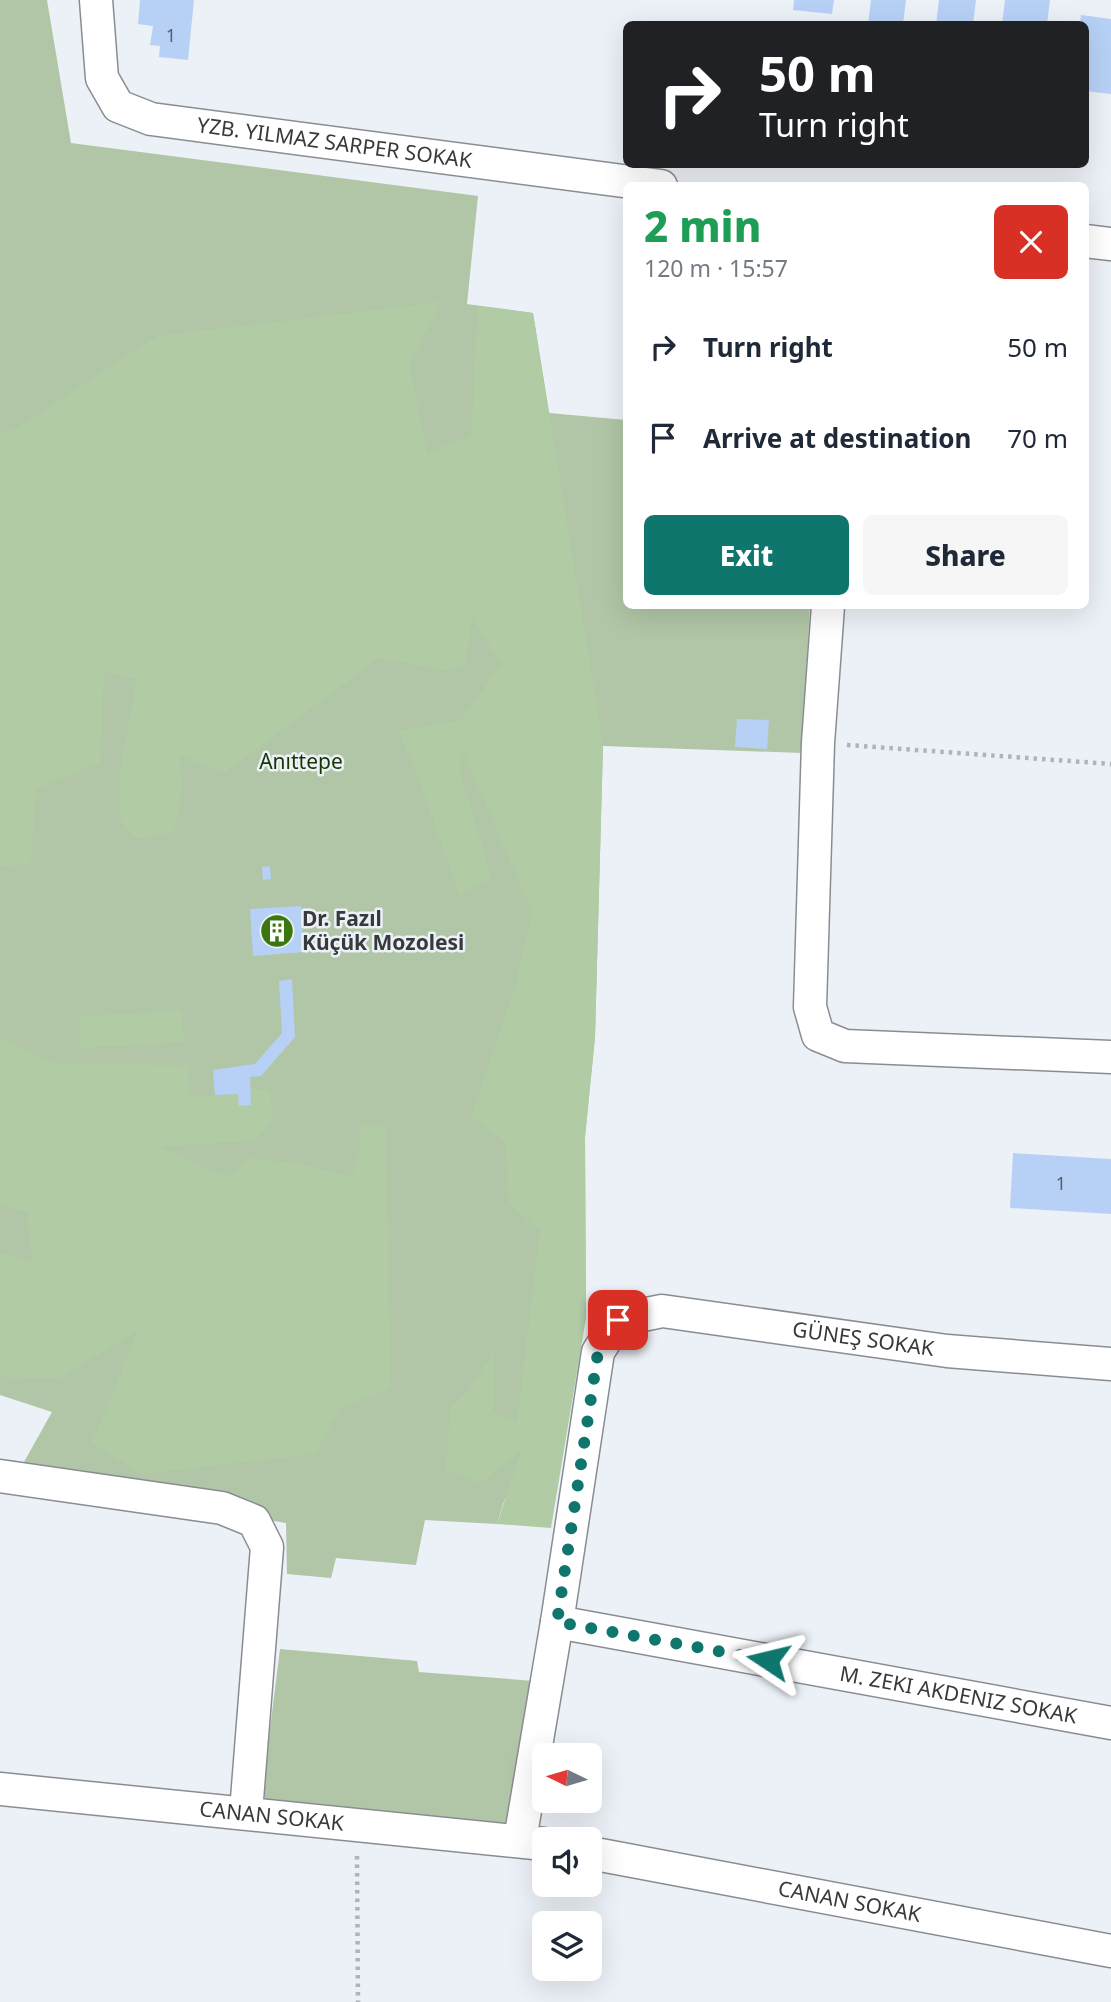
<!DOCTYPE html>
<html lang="en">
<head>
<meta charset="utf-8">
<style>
	:root { --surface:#fff; --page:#f6f6f7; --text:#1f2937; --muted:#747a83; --accent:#0f766e }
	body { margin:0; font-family:"Noto Sans",sans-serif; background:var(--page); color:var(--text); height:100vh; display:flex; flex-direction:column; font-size:26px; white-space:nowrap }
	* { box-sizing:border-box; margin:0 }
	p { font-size:23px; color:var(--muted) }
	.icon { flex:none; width:38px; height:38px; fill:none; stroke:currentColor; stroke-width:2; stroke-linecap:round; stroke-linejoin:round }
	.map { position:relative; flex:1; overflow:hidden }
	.panel { position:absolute; left:623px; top:182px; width:466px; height:427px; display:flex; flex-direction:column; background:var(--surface); border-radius:10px; box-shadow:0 7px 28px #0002 }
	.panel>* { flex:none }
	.banner { position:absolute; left:623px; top:21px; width:466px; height:147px; border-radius:10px; box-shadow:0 7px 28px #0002; background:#202124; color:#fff; overflow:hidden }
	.needle { width:46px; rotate:275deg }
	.controls { position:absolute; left:532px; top:1743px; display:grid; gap:14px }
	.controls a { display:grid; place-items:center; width:70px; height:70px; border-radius:10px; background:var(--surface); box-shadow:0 7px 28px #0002; font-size:35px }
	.pin { position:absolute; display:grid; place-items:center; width:60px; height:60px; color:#fff; margin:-30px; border-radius:14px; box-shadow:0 4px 10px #0006 }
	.me { position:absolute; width:77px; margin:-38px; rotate:280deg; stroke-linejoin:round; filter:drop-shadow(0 0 5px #0008) }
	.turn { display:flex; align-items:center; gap:24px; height:147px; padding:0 21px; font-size:32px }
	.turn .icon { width:91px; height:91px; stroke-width:2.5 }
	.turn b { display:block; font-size:49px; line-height:60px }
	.round { display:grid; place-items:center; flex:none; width:74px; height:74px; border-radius:10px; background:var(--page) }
	.head { display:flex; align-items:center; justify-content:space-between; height:119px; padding:0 21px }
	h1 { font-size:42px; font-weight:800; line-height:52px; color:#1e9e55 }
	.primary-button { display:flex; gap:14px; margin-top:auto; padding:14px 21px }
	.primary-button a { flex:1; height:80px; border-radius:10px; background:var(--accent); color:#fff; font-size:28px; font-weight:800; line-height:80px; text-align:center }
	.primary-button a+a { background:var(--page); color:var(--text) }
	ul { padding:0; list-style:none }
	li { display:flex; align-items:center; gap:21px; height:91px; padding:0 21px }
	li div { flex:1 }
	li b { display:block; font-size:26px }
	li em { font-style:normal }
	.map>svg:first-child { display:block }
	.green { fill:#b0c6a6 }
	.forest { fill:#b1cba5 }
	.building { fill:#b7d1f6 }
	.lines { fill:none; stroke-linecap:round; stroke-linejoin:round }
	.minor-casing { stroke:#898d93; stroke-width:35 }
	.path { stroke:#b0b4b9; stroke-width:4.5; stroke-dasharray:3.5 5; stroke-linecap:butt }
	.minor { stroke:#fff; stroke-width:32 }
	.route { stroke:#0f766e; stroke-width:12; stroke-dasharray:0 21.6 }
	.labels { text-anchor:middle; stroke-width:5; stroke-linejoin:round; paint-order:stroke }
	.number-label { font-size:18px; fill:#575f6a }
	.street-label { font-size:21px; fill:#37393b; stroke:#ecf1f7 }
	.park-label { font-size:21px; fill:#153600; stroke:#ecf1f7 }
	.poi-label { font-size:21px; font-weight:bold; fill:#37393b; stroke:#ecf1f7; text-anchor:start }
</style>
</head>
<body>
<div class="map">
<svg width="1111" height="2002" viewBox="0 0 1111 2002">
	<rect width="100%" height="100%" fill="#ecf1f7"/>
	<g class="green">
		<polygon points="0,0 47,0 71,143 478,196 467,304 533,313 549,413 626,420 626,606 810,606 802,753 603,746 595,1037 585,1137 586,1318 503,1504 497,1524 425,1520 416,1565 336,1558 331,1578 287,1574 286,1523 0,1473 0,1459 24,1462 52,1412 0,1395"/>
		<polygon points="280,1649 417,1661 419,1672 534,1681 512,1822 502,1832 272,1809 262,1793"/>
	</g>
	<g class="forest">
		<polygon points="442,302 409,363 427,453 471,436 478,306 533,313 603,745 595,1037 585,1137 586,1318 551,1528 497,1524 521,1451 480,1483 446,1470 450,1408 469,1391 493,1354 493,1412 517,1422 540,1231 509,1203 506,1142 471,1117 516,984 532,911 461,747 460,771 492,880 459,894 417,774 398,730 460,721 501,664 472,618 465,666 443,670 379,658 224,773 179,754 182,786 175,831 137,839 120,820 120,771 137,679 104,672 100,762 36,789 31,864 0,866 0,433 12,431 157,336"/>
		<polygon points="182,1011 184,1042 80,1048 79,1016"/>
		<polygon points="0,1038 55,1064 188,1065 189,1097 238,1094 240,1106 251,1105 251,1088 271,1092 272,1120 256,1140 161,1147 227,1178 251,1158 300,1164 350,1177 359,1158 361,1125 386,1125 390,1389 341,1407 315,1454 141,1474 92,1443 138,1331 59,1378 0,1377 0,1253 32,1262 27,1212 0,1204"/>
	</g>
	<g class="building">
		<polygon points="140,0 194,0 188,60 159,57 160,46 150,45 153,26 138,24"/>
		<polygon points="794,0 834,0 832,14 793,10"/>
		<polygon points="871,0 906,0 903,24 868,24"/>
		<polygon points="939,0 976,0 973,24 936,24"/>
		<polygon points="1005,0 1050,0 1047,24 1002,24"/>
		<polygon points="1081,15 1111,19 1111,94 1085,91 1085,24 1080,24"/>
		<polygon points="737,719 769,720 767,749 735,747"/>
		<polygon points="270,866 271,879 263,880 262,867"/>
		<polygon points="301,906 304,952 253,956 250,909"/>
		<polygon points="292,979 295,1037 261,1076 250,1077 251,1105 239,1106 238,1094 215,1095 213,1070 255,1064 282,1033 279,981"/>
		<polygon points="1013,1153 1111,1159 1111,1214 1010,1208"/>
	</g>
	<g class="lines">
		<g class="minor-casing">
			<g id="minor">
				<path id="s1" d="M96,0L102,78L118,106L151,119L661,186"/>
				<polyline points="1085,241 1111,244"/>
				<polyline points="828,606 818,743 810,1007 818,1035 845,1046 1111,1057"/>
				<polyline points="0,1476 222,1508 254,1521 267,1547 246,1812"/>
				<path id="s2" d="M557,1622L1111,1723"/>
				<path id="s3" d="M0,1789L544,1844"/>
				<path id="s4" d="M520,1840L557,1622L598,1352L618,1320L662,1311L947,1351L1111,1364"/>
				<path id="s5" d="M590,1853L1111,1951"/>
			</g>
		</g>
		<g class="path">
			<polyline points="847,745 1111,764"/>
			<polyline points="357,1856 358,2002"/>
		</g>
		<use href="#minor" class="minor"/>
	</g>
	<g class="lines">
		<polyline class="route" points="618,1320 598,1352 557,1622 768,1660"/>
	</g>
	<defs>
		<g id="building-disc" transform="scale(1.75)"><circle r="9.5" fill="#3b770f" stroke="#ecf1f7"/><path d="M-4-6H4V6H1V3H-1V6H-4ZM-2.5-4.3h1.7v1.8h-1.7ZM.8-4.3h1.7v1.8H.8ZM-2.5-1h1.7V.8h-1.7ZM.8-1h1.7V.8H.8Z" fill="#fff"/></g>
	</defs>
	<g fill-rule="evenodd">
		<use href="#building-disc" x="277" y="931"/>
	</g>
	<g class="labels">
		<g class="number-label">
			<text x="171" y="42">1</text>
			<text x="1061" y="1190">1</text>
		</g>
		<g class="street-label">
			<text dy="7" stroke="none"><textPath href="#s1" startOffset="331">YZB. YILMAZ SARPER SOKAK</textPath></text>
			<text dy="7" stroke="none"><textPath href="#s4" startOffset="780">GÜNEŞ SOKAK</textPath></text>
			<text dy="7" stroke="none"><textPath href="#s2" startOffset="408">M. ZEKI AKDENIZ SOKAK</textPath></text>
			<text dy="7" stroke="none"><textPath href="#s3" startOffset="273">CANAN SOKAK</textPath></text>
			<text dy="7" stroke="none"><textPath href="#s5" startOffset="264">CANAN SOKAK</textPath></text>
		</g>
		<g class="park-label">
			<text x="301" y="769">Anıttepe</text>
		</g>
		<g class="poi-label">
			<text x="302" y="926">Dr. Fazıl<tspan x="302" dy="24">Küçük Mozolesi</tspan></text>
		</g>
	</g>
</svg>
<div class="controls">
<a><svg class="needle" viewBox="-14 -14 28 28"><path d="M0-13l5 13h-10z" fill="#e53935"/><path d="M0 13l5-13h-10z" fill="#747a83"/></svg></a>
<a><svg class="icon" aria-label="sound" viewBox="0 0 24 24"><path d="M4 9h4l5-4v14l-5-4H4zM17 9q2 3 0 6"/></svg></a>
<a><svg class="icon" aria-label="layers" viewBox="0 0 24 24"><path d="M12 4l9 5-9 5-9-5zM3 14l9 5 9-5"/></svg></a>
</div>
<div class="pin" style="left:618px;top:1320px;background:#d93025"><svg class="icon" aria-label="arrive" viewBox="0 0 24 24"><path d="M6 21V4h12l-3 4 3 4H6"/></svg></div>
<svg class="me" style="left:768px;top:1660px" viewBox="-20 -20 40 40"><path d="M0-17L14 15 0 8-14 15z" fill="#0f766e" stroke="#fff" stroke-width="4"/></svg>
<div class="banner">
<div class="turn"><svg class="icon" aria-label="right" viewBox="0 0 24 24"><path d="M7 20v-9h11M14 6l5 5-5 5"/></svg><div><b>50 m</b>Turn right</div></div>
</div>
<section class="panel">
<div class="head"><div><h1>2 min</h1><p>120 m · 15:57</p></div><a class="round" style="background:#d93025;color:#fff"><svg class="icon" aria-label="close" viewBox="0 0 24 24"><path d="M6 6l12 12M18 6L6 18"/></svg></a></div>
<ul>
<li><svg class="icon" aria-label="right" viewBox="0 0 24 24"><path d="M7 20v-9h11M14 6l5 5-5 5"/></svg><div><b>Turn right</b></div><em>50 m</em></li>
<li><svg class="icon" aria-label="arrive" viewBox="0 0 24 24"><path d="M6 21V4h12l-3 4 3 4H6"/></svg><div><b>Arrive at destination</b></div><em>70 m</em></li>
</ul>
<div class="primary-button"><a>Exit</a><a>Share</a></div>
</section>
</div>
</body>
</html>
